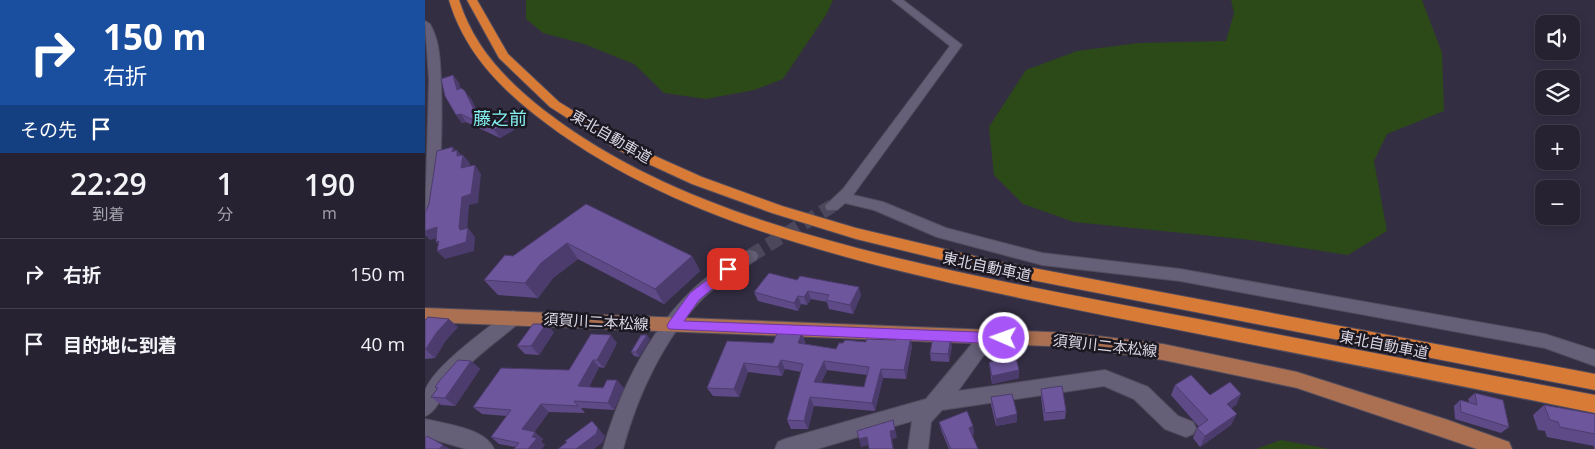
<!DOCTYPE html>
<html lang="ja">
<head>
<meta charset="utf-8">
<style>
	:root { --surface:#272232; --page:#332f3e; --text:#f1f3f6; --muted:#a4a4ac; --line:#433f4d }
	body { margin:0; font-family:"Open Sans","Noto Sans JP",sans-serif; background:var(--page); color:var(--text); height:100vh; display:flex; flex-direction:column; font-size:19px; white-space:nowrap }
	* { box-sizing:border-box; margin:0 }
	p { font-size:16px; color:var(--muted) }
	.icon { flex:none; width:28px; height:28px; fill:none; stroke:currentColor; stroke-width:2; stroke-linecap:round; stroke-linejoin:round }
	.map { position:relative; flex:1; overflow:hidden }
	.drawer { display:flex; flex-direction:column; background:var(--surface); width:425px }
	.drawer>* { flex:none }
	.banner { background:#1a4fa0; color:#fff; overflow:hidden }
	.buttons { position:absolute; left:1110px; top:15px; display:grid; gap:10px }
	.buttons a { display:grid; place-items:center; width:45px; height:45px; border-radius:10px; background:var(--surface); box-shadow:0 2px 8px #0003,0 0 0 1px var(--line); font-size:25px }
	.pin { position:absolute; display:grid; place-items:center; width:42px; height:42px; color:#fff; margin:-21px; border-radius:10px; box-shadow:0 2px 8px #0006 }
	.me { position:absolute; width:55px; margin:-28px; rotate:272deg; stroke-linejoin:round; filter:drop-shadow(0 0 4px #0008) }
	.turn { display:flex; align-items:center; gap:18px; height:105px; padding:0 20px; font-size:22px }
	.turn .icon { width:65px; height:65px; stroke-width:2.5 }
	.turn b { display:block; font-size:35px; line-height:42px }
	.then { display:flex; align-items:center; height:48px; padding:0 20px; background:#0003; gap:10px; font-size:19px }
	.eta { display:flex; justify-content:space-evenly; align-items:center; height:85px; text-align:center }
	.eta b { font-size:30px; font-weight:600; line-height:35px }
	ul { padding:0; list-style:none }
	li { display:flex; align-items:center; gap:15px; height:70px; padding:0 20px; border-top:1px solid var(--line) }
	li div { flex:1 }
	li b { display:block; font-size:19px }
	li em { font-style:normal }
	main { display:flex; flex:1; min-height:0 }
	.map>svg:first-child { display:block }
	.green { fill:#2c4918 }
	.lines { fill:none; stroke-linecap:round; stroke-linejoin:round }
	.minor-tunnel { stroke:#4d475b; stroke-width:14; stroke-dasharray:14 7; stroke-linecap:butt }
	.minor-casing { stroke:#514c5d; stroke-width:2 }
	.major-casing { stroke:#514c5d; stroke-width:2 }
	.highway-casing { stroke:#514c5d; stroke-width:2 }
	.minor { fill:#655f77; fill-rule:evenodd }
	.major { fill:#aa7051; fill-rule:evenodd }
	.highway { fill:#d87b37; fill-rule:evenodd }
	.wall { fill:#5e4a86; fill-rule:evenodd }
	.shaded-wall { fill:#4c3c6d }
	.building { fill:#6d569c; stroke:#4c3c6d; fill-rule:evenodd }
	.route { fill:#a855f7; stroke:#6d37a1 }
	.labels { text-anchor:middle; stroke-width:5; stroke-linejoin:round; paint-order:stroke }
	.street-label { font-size:15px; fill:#dad6e4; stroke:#1b1822 }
	.quarter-label { font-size:18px; fill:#84f0f0; stroke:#1b1822 }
</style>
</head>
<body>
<main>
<section class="drawer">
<div class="banner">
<div class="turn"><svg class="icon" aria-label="right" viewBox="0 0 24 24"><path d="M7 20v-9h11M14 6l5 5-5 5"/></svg><div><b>150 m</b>右折</div></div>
<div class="then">その先<svg class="icon" aria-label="arrive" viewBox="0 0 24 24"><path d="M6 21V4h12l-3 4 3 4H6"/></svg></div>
</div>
<div class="eta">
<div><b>22:29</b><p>到着</p></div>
<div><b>1</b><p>分</p></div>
<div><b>190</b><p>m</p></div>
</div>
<ul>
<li><svg class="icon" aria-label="right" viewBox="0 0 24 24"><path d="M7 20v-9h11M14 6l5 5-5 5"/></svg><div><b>右折</b></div><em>150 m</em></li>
<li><svg class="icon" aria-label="arrive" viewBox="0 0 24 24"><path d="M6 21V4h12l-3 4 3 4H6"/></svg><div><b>目的地に到着</b></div><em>40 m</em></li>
</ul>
</section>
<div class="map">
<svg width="1170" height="449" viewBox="0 0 1170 449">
	<rect width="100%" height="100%" fill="#342e43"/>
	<g class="green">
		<polygon points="101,0 408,0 401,15 358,79 329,90 281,99 239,93 209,64 159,44 118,33 101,19"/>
		<polygon points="806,0 997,0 1017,53 1019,111 962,134 949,161 962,231 923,255 826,240 649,222 598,204 569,175 564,127 601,70 652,51 713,43 801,41 809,13"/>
		<polygon points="856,440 904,449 831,449"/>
	</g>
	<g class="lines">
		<polyline class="minor-tunnel" points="325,256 407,206"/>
		<g class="minor-casing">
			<g id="minor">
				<polygon points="467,0 478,0 537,45 428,195 458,202 521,228 617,253 755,269 1120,334 1170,350 1170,366 1120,348 755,281 617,265 512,237 449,210 420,203 412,210 402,210 400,206 418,189 525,46"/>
				<path d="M0,21L5,24C10,33 13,43 14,53C18,82 19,202 5,225L0,226L4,80Z"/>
				<path d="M325,250L331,252L333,256L331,260C313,272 293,283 278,298C239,338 212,396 198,449H178C198,379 237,305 299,265C307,260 315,253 325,250Z"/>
				<path d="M88,311L94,313L97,318L94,323C71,342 46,360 26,383C17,393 13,411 0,416C0,408 0,399 0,392C5,369 63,328 82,313Z"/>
				<polygon points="562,331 568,333 571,338 533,391 680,370 723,387 753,416 768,422 771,428 768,434 761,437 740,429 709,399 679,386 517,410 506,422 503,449 483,449 487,421 392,449 350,449 353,442 360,439 501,399 556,333"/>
				<path d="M0,419C20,424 60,428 69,449H41L0,437Z"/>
			</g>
		</g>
		<g class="major-casing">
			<polygon id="major" points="0,308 648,333 738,344 872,372 1023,420 1084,442 1087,449 1052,449 872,388 738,360 648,347 0,322"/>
		</g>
		<g class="highway-casing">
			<g id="highway">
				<path d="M24,0H34C49,48 82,81 120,111C222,189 345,227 468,257C568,281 671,300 773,319C905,345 1038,370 1170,395V413C1038,386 906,360 774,334C669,313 563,293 459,267C335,235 211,195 109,114C71,84 38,48 24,0Z"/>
				<polygon points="42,0 52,0 83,54 134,102 201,143 277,177 357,206 431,228 566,260 1170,374 1170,390 566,272 431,239 347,213 267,184 191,149 125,107 74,58"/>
			</g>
		</g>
		<use href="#minor" class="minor"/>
		<use href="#major" class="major"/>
		<use href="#highway" class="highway"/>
	</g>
	<g class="wall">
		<polygon points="28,75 34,83 35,88 46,99 52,111 83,122 89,130 75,138 41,122 37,123 31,115"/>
		<polygon points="161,204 267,256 275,271 239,304 153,259 128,278 113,298 73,295 59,280 88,256"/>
		<polygon points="372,280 436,295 428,314 404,309 402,302 386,299 382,305 376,304 373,311 333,301 329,292"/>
		<polygon points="0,320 33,327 21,340 10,358 0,359"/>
		<polygon points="129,332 114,355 100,354 92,346"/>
		<path d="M377,333L380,342V344L411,349L418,343L441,342L487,346L481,379L458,378L450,411L389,406L383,429H366L362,420L376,372L360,369L357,376L323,372L314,397L288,396L282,388L348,343ZM402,370L442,375L439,387L396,383Z"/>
		<polygon points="225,339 214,357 209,356 206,352"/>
		<polygon points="192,343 179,368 174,367 164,387 199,388 189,410 156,408 160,413 124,412 109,432 118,439 116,442 120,445 90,447 74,444 66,437 82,416 57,414 48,407 144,370"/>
		<polygon points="527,346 524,362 506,361 505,353"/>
		<polygon points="46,361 55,369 30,406 16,405 6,397 12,389 10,387"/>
		<polygon points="564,362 594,370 594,378 567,384 565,370"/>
		<polygon points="750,385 785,395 816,394 811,405 806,408 806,425 775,447 768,438 772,428 774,427 746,395"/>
		<polygon points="616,389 641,411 640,419 619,421 616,397"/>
		<polygon points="1050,393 1084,427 1076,433 1030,419 1029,406 1035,400 1044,402 1043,399"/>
		<polygon points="566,397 592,422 571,426 566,405"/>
		<polygon points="1119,405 1170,414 1170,449 1169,449 1169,446 1122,437 1120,431 1113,430 1108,415"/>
		<polygon points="514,422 548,426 549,434 547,435 553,449 524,449 516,430"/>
	</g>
	<g class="shaded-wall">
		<polygon points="28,75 34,83 37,97 32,90"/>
		<polygon points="40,91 46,99 56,120 50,112"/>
		<polygon points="36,114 41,122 37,123 31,115"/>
		<polygon points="83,122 89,130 75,138 69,130"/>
		<polygon points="28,147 32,153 32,150 38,157 38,155 45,163 43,177 36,168 27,152"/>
		<polygon points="50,165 56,174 53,203 44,205 42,233 43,228 50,237 49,251 20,259 12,251 17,249 11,242 35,230 34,227 37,197"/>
		<polygon points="12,227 20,236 5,240 0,235 0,231"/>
		<polygon points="142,243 153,259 128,278 113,298 100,283 116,263"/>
		<polygon points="267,256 275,271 239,304 230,289"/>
		<polygon points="434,287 436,295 428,314 425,305"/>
		<polygon points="383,291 386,299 382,305 379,297"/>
		<polygon points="373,296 376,304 373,311 369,303"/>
		<polygon points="24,319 33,327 21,340 10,358 1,350 12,332"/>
		<polygon points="121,324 129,332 114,355 106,346"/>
		<polygon points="377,333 380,342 377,352 373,343"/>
		<polygon points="186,335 192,343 179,368 172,360"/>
		<polygon points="222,335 225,339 214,357 211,352"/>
		<polygon points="486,337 487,346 481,379 479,370"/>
		<polygon points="526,338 527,346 524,362 523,354"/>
		<polygon points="168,360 174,367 160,394 153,386"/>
		<polygon points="356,360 360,369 357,376 353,367"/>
		<polygon points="46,361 55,369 30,406 20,398"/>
		<polygon points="399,361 402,370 392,391 389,382"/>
		<polygon points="319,363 323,372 314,397 309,389"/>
		<polygon points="456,369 458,378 450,411 447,403"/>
		<polygon points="594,370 594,378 567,384 567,376"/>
		<polygon points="192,380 199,388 189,410 183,403"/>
		<polygon points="816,394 811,405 797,415 802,404"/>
		<polygon points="385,397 389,406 383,429 379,421"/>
		<polygon points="116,404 124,412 106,437 97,429"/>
		<polygon points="592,414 592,422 571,426 571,419"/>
		<polygon points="812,414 806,425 775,447 780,436"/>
		<polygon points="468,420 472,438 467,439 469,449 468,449 465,431"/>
		<polygon points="167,421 180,436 178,442 169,449 151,449"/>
		<polygon points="548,426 549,434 545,436 544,428"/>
		<polygon points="110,432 118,439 116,442 120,445 117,449 103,449 107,437"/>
		<polygon points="442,437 444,445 436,447 434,439"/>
		<polygon points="18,445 25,449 14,449"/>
	</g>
	<g class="building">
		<polygon points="28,75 32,90 36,88 40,91 50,112 56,109 83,122 69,130 36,114 31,115 20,96 16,79"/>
		<polygon points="28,147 27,152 32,150 32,156 38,155 36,168 50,165 46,194 37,197 34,227 35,230 43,228 41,242 12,251 14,241 11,242 12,227 0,231 0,213 4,204 12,151"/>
		<polygon points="161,204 267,256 230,289 142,243 116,263 100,283 59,280 80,255 88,256"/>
		<polygon points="344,273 372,280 375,276 434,287 425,305 401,300 404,295 383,291 379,297 373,296 369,303 329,292"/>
		<polygon points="3,317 24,319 12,332 0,350 0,320"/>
		<polygon points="108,324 121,324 106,346 92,346"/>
		<path d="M353,331L377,333L373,343L411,349L414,343H418L420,340L441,342V339L471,340L472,336L486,337L479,370L456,369L447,403L385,397L379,421L362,420L378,364L356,360L353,367L319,363L309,389L282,388L302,341L348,343ZM399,361L444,367L439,387L389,382Z"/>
		<polygon points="166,334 186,335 172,360 168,360 153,386 178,388 182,380 192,380 183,403 149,401 153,406 116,404 97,429 110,432 107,437 112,438 103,449 89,449 94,443 66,437 86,410 48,407 76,368 144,370"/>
		<polygon points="216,335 222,335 211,352 206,352"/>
		<polygon points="508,337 526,338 523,354 505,353"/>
		<polygon points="591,358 594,370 567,376 564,362"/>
		<polygon points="33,360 46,361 20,398 6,397 13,388 10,387 15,380"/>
		<polygon points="766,375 785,395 805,382 816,394 802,404 812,414 780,436 772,428 783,420 750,385"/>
		<polygon points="637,386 641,411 620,413 616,389"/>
		<polygon points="1050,393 1078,400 1084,427 1036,412 1035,400 1052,405"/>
		<polygon points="587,394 592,414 571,419 566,397"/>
		<polygon points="1119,405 1170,414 1170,434 1135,427 1133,422 1125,420"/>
		<polygon points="542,411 548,426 544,428 553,449 526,449 514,422"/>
		<polygon points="468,420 470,430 465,431 468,449 444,449 442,437 434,439 432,431"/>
		<polygon points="167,421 173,428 171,434 151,449 133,449 142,442 140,441"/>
		<polygon points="2,436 18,445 14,449 0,449 0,438"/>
	</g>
	<polygon class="route" points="303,264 307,266 309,269 307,272 274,300 259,321 579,333 584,334 586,338 584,342 579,344 244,329 242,326 244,322 265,293"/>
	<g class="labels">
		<g class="street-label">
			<text transform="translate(186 137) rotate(30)" y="5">東北自動車道</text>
			<text transform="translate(562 267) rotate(12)" y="5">東北自動車道</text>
			<text transform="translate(171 322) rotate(3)" y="5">須賀川二本松線</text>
			<text transform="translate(959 345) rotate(11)" y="5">東北自動車道</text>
			<text transform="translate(680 346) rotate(6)" y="5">須賀川二本松線</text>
		</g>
		<g class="quarter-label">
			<text x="75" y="125">藤之前</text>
		</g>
	</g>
</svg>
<div class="buttons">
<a><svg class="icon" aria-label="sound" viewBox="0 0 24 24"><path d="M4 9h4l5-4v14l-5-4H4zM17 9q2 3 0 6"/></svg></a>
<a><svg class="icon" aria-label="layers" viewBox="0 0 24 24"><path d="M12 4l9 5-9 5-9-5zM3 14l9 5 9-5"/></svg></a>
<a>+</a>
<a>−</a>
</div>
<div class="pin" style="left:303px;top:269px;background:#d93025"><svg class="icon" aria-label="arrive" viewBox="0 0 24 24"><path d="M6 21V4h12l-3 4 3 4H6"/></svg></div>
<svg class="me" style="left:579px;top:338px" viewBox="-20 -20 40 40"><circle r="17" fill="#a855f7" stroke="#fff" stroke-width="3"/><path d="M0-11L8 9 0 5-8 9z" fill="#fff"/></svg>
</div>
</main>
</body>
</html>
